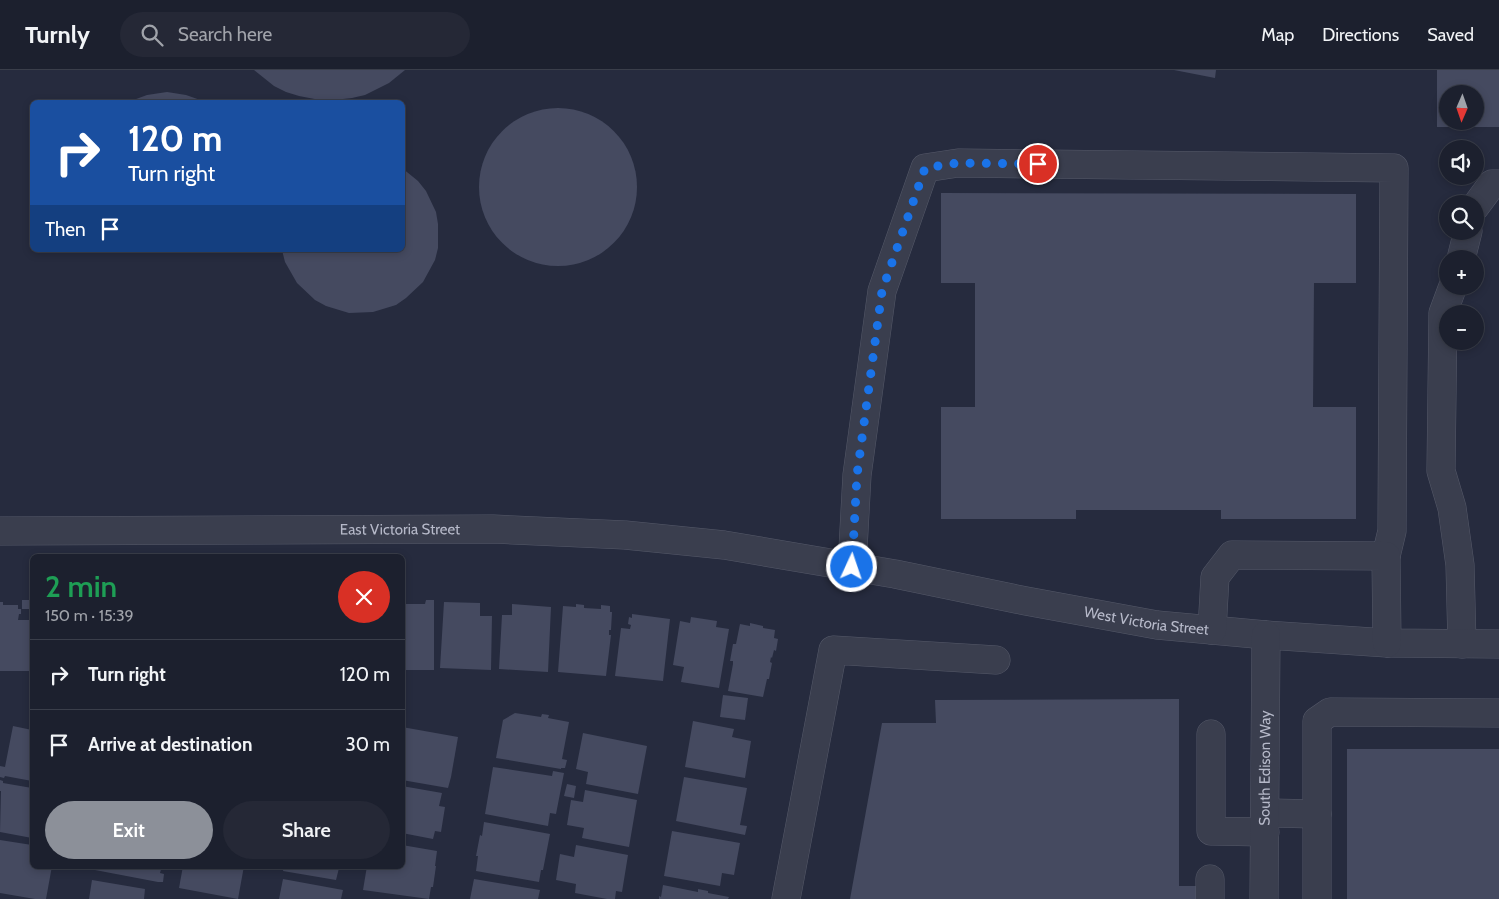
<!DOCTYPE html>
<html lang="en">
<head>
<meta charset="utf-8">
<style>
	:root { --surface:#1c202e; --page:#252836; --text:#f1f3f6; --muted:#a0a3aa; --line:#3a3e4a; --accent:#8c9099 }
	body { margin:0; font-family:Cabin,sans-serif; background:var(--page); color:var(--text); height:100vh; display:flex; flex-direction:column; font-size:19px; white-space:nowrap }
	* { box-sizing:border-box; margin:0 }
	p { font-size:16px; color:var(--muted) }
	.icon { flex:none; width:28px; height:28px; fill:none; stroke:currentColor; stroke-width:2; stroke-linecap:round; stroke-linejoin:round }
	.map { position:relative; flex:1; overflow:hidden }
	.side { position:absolute; left:30px; top:484px; width:375px; height:315px; display:flex; flex-direction:column; background:var(--surface); border-radius:8px; box-shadow:0 2px 8px #0003,0 0 0 1px var(--line) }
	.side>* { flex:none }
	.guide { position:absolute; left:30px; top:30px; width:375px; height:152px; border-radius:8px; box-shadow:0 2px 8px #0003,0 0 0 1px var(--line); background:#1a4fa0; color:#fff; overflow:hidden }
	.needle { width:32px; rotate:182deg }
	.fabs { position:absolute; left:1439px; top:15px; display:grid; gap:10px }
	.fabs a { display:grid; place-items:center; width:45px; height:45px; border-radius:50%; background:var(--surface); box-shadow:0 2px 8px #0003,0 0 0 1px var(--line); font-size:25px }
	.pin { position:absolute; display:grid; place-items:center; width:42px; height:42px; color:#fff; margin:-21px; border:2px solid #fff; border-radius:50%; box-shadow:0 1px 5px #0007 }
	.me { position:absolute; width:55px; margin:-28px; rotate:3deg; stroke-linejoin:round; filter:drop-shadow(0 0 4px #0008) }
	.turn { display:flex; align-items:center; gap:18px; height:105px; padding:0 15px; font-size:22px }
	.turn .icon { width:65px; height:65px; stroke-width:2.5 }
	.turn b { display:block; font-size:35px; line-height:42px }
	.then { display:flex; align-items:center; height:48px; padding:0 15px; background:#0003; gap:10px; font-size:19px }
	.round { display:grid; place-items:center; flex:none; width:52px; height:52px; border-radius:26px; background:var(--page) }
	.head { display:flex; align-items:center; justify-content:space-between; height:85px; padding:0 15px }
	h1 { font-size:30px; font-weight:600; line-height:38px; color:#1e9e55 }
	.primary-button { display:flex; gap:10px; margin-top:auto; padding:10px 15px }
	.primary-button a { flex:1; height:58px; border-radius:30px; background:var(--accent); color:#fff; font-size:20px; font-weight:600; line-height:58px; text-align:center }
	.primary-button a+a { background:var(--page); color:var(--text) }
	ul { padding:0; list-style:none }
	li { display:flex; align-items:center; gap:15px; height:70px; padding:0 15px; border-top:1px solid var(--line) }
	li div { flex:1 }
	li b { display:block; font-size:19px }
	li em { font-style:normal }
	header { display:flex; align-items:center; gap:30px; box-sizing:border-box; height:70px; padding:0 25px; background:var(--surface); border-bottom:1px solid var(--line) }
	header strong { font-size:24px }
	nav { display:flex; gap:28px; margin-inline-start:auto; font-size:18px }
	.search { width:350px; height:45px; background:var(--page); display:flex; align-items:center; gap:12px; box-sizing:border-box; padding:0 18px; border-radius:28px; color:var(--muted); font-size:19px }
	.map>svg:first-child { display:block }
	.building { fill:#454a60; fill-rule:evenodd }
	.lines { fill:none; stroke-linecap:round; stroke-linejoin:round }
	.minor-casing { stroke:#555969; stroke-width:29 }
	.minor { stroke:#3a3e4e; stroke-width:28 }
	.route { stroke:#1a73e8; stroke-width:9; stroke-dasharray:0 16.2 }
	.labels { text-anchor:middle; stroke-width:4.5; stroke-linejoin:round; paint-order:stroke }
	.street-label { font-size:15px; fill:#b6b9c9; stroke:#1f2333 }
</style>
</head>
<body>
<header>
<strong>Turnly</strong>
<div class="search"><svg class="icon" aria-label="search" viewBox="0 0 24 24"><circle cx="10" cy="10" r="6"/><path d="M15 15l6 6"/></svg>Search here</div>
<nav><a>Map</a><a>Directions</a><a>Saved</a></nav>
</header>
<div class="map">
<svg width="1499" height="829" viewBox="0 0 1499 829">
	<rect width="100%" height="100%" fill="#262b3e"/>
	<g class="building">
		<polygon points="254,0 405,0 389,13 365,25 352,28 325,31 299,26 286,22 274,16"/>
		<polygon points="1174,0 1216,0 1215,8"/>
		<path d="M1437,0H1499V57H1437ZM1448,24H1475V51H1448Z"/>
		<polygon points="167,22 186,25 206,32 128,32 147,25"/>
		<circle cx="558" cy="117" r="79"/>
		<polygon points="402,98 418,111 426,121 436,142 438,154 438,178 435,190 423,212 406,228 396,235 373,242 349,243 326,236 315,230 297,213 285,192 282,180 402,180"/>
		<polygon points="941,123 1356,124 1356,213 1314,213 1313,337 1356,337 1356,449 1221,449 1221,440 1076,440 1076,449 941,449 941,337 975,337 975,213 941,213"/>
		<rect x="22" y="530" width="10" height="9"/>
		<polygon points="426,530 434,530 434,600 402,600 402,534 425,534"/>
		<polygon points="0,532 3,532 3,535 18,535 18,539 21,539 21,544 19,544 18,550 31,550 31,601 0,601"/>
		<polygon points="444,532 480,533 480,546 492,546 491,600 440,598"/>
		<polygon points="512,534 551,537 548,602 499,599 502,545 512,545"/>
		<polygon points="576,534 584,535 584,538 601,539 601,535 610,536 610,542 612,542 611,560 609,560 609,565 611,565 606,606 558,602 563,536 576,537"/>
		<polygon points="632,544 670,549 663,611 615,606 621,558 630,559 631,555 628,554 629,547 632,548"/>
		<polygon points="691,547 717,551 716,557 729,559 719,618 681,612 684,597 673,595 680,551 690,553"/>
		<polygon points="750,553 763,556 763,558 775,560 774,568 778,569 776,581 774,580 772,588 771,587 770,592 772,593 769,609 767,609 763,627 728,621 733,594 733,591 730,591 733,574 736,574 740,554 750,556"/>
		<polygon points="723,625 748,628 745,650 720,647"/>
		<polygon points="1179,629 1179,816 1198,816 1197,829 850,829 882,653 936,653 935,630"/>
		<polygon points="515,643 541,647 542,644 549,645 548,648 569,652 562,689 567,690 565,698 561,698 561,699 496,688 503,650"/>
		<polygon points="693,651 734,659 732,667 751,671 745,708 685,697"/>
		<polygon points="13,656 32,660 32,711 5,706 4,708 0,707 0,696 5,697"/>
		<polygon points="402,657 458,667 451,707 448,718 402,710"/>
		<polygon points="583,663 647,676 638,724 586,714 588,702 576,699"/>
		<rect x="1347" y="679" width="152" height="150"/>
		<polygon points="493,697 552,706 553,701 564,703 556,744 550,743 548,756 485,744"/>
		<polygon points="684,707 747,718 740,755 747,756 745,765 676,751"/>
		<polygon points="0,710 3,711 3,713 32,718 32,768 0,762 1,721 0,721"/>
		<polygon points="567,714 576,716 574,728 564,726"/>
		<polygon points="402,716 442,723 439,736 445,737 441,762 435,761 433,769 402,763"/>
		<polygon points="585,720 637,730 629,777 582,768 584,758 567,755 571,730 583,732"/>
		<polygon points="484,752 550,764 543,800 541,800 539,812 476,801 478,786 476,786 480,765 482,766"/>
		<polygon points="672,761 740,773 734,805 722,803 720,816 664,806"/>
		<polygon points="0,770 32,775 32,796 52,796 46,829 35,829 0,823"/>
		<polygon points="402,775 437,781 435,796 436,796 433,817 431,817 429,829 363,820 367,796 402,796"/>
		<polygon points="576,775 628,785 622,822 616,821 615,829 607,829 575,823 576,814 556,810 560,784 574,787"/>
		<polygon points="96,796 162,796 160,803 164,804 163,812 158,812 95,800"/>
		<polygon points="183,796 244,796 238,829 179,818"/>
		<polygon points="284,796 352,796 351,800 339,798 336,810 283,801"/>
		<polygon points="283,809 343,820 341,829 279,829"/>
		<polygon points="474,809 540,820 538,829 470,829"/>
		<polygon points="92,810 145,819 144,829 89,829"/>
		<polygon points="663,815 698,822 698,819 708,821 708,823 729,827 728,829 659,829 659,826 661,827"/>
	</g>
	<g class="lines">
		<g class="minor-casing">
			<g id="minor">
				<polyline points="1475,137 1492,114 1499,114"/>
				<polyline points="1461,189 1468,161"/>
				<polyline points="1453,216 1443,243 1441,401 1452,438 1460,495 1462,574"/>
				<path id="s1" d="M0,461L493,459L625,465L724,475L895,504L1026,531L1157,555L1266,565L1387,573L1499,574"/>
				<polyline points="852,497 857,405 882,221 925,98 958,93 1394,98 1392,461 1386,486"/>
				<polyline points="1212,560 1215,507 1232,485 1386,486 1387,573"/>
				<polyline points="1211,664 1211,761 1265,762"/>
				<polyline points="1265,743 1317,744"/>
				<polyline points="786,829 833,580 996,590"/>
				<polyline points="1210,829 1210,809"/>
				<path id="s2" d="M1264,829L1266,565"/>
				<polyline points="1317,829 1317,651 1330,642 1499,643"/>
			</g>
		</g>
		<use href="#minor" class="minor"/>
	</g>
	<g class="lines">
		<polyline class="route" points="852,497 857,405 882,221 925,98 958,93 1038,94"/>
	</g>
	<g class="labels">
		<g class="street-label">
			<text dy="5" stroke="none"><textPath href="#s1" startOffset="400">East Victoria Street</textPath></text>
			<text dy="5" stroke="none"><textPath href="#s1" startOffset="1154">West Victoria Street</textPath></text>
			<text dy="5" stroke="none"><textPath href="#s2" startOffset="131">South Edison Way</textPath></text>
		</g>
	</g>
</svg>
<div class="fabs">
<a><svg class="needle" viewBox="-14 -14 28 28"><path d="M0-13l5 13h-10z" fill="#e53935"/><path d="M0 13l5-13h-10z" fill="#a0a3aa"/></svg></a>
<a><svg class="icon" aria-label="sound" viewBox="0 0 24 24"><path d="M4 9h4l5-4v14l-5-4H4zM17 9q2 3 0 6"/></svg></a>
<a><svg class="icon" aria-label="search" viewBox="0 0 24 24"><circle cx="10" cy="10" r="6"/><path d="M15 15l6 6"/></svg></a>
<a>+</a>
<a>−</a>
</div>
<div class="pin" style="left:1038px;top:94px;background:#d93025"><svg class="icon" aria-label="arrive" viewBox="0 0 24 24"><path d="M6 21V4h12l-3 4 3 4H6"/></svg></div>
<svg class="me" style="left:852px;top:497px" viewBox="-20 -20 40 40"><circle r="17" fill="#1a73e8" stroke="#fff" stroke-width="3"/><path d="M0-11L8 9 0 5-8 9z" fill="#fff"/></svg>
<div class="guide">
<div class="turn"><svg class="icon" aria-label="right" viewBox="0 0 24 24"><path d="M7 20v-9h11M14 6l5 5-5 5"/></svg><div><b>120 m</b>Turn right</div></div>
<div class="then">Then<svg class="icon" aria-label="arrive" viewBox="0 0 24 24"><path d="M6 21V4h12l-3 4 3 4H6"/></svg></div>
</div>
<section class="side">
<div class="head"><div><h1>2 min</h1><p>150 m · 15:39</p></div><a class="round" style="background:#d93025;color:#fff"><svg class="icon" aria-label="close" viewBox="0 0 24 24"><path d="M6 6l12 12M18 6L6 18"/></svg></a></div>
<ul>
<li><svg class="icon" aria-label="right" viewBox="0 0 24 24"><path d="M7 20v-9h11M14 6l5 5-5 5"/></svg><div><b>Turn right</b></div><em>120 m</em></li>
<li><svg class="icon" aria-label="arrive" viewBox="0 0 24 24"><path d="M6 21V4h12l-3 4 3 4H6"/></svg><div><b>Arrive at destination</b></div><em>30 m</em></li>
</ul>
<div class="primary-button"><a>Exit</a><a>Share</a></div>
</section>
</div>
</body>
</html>
